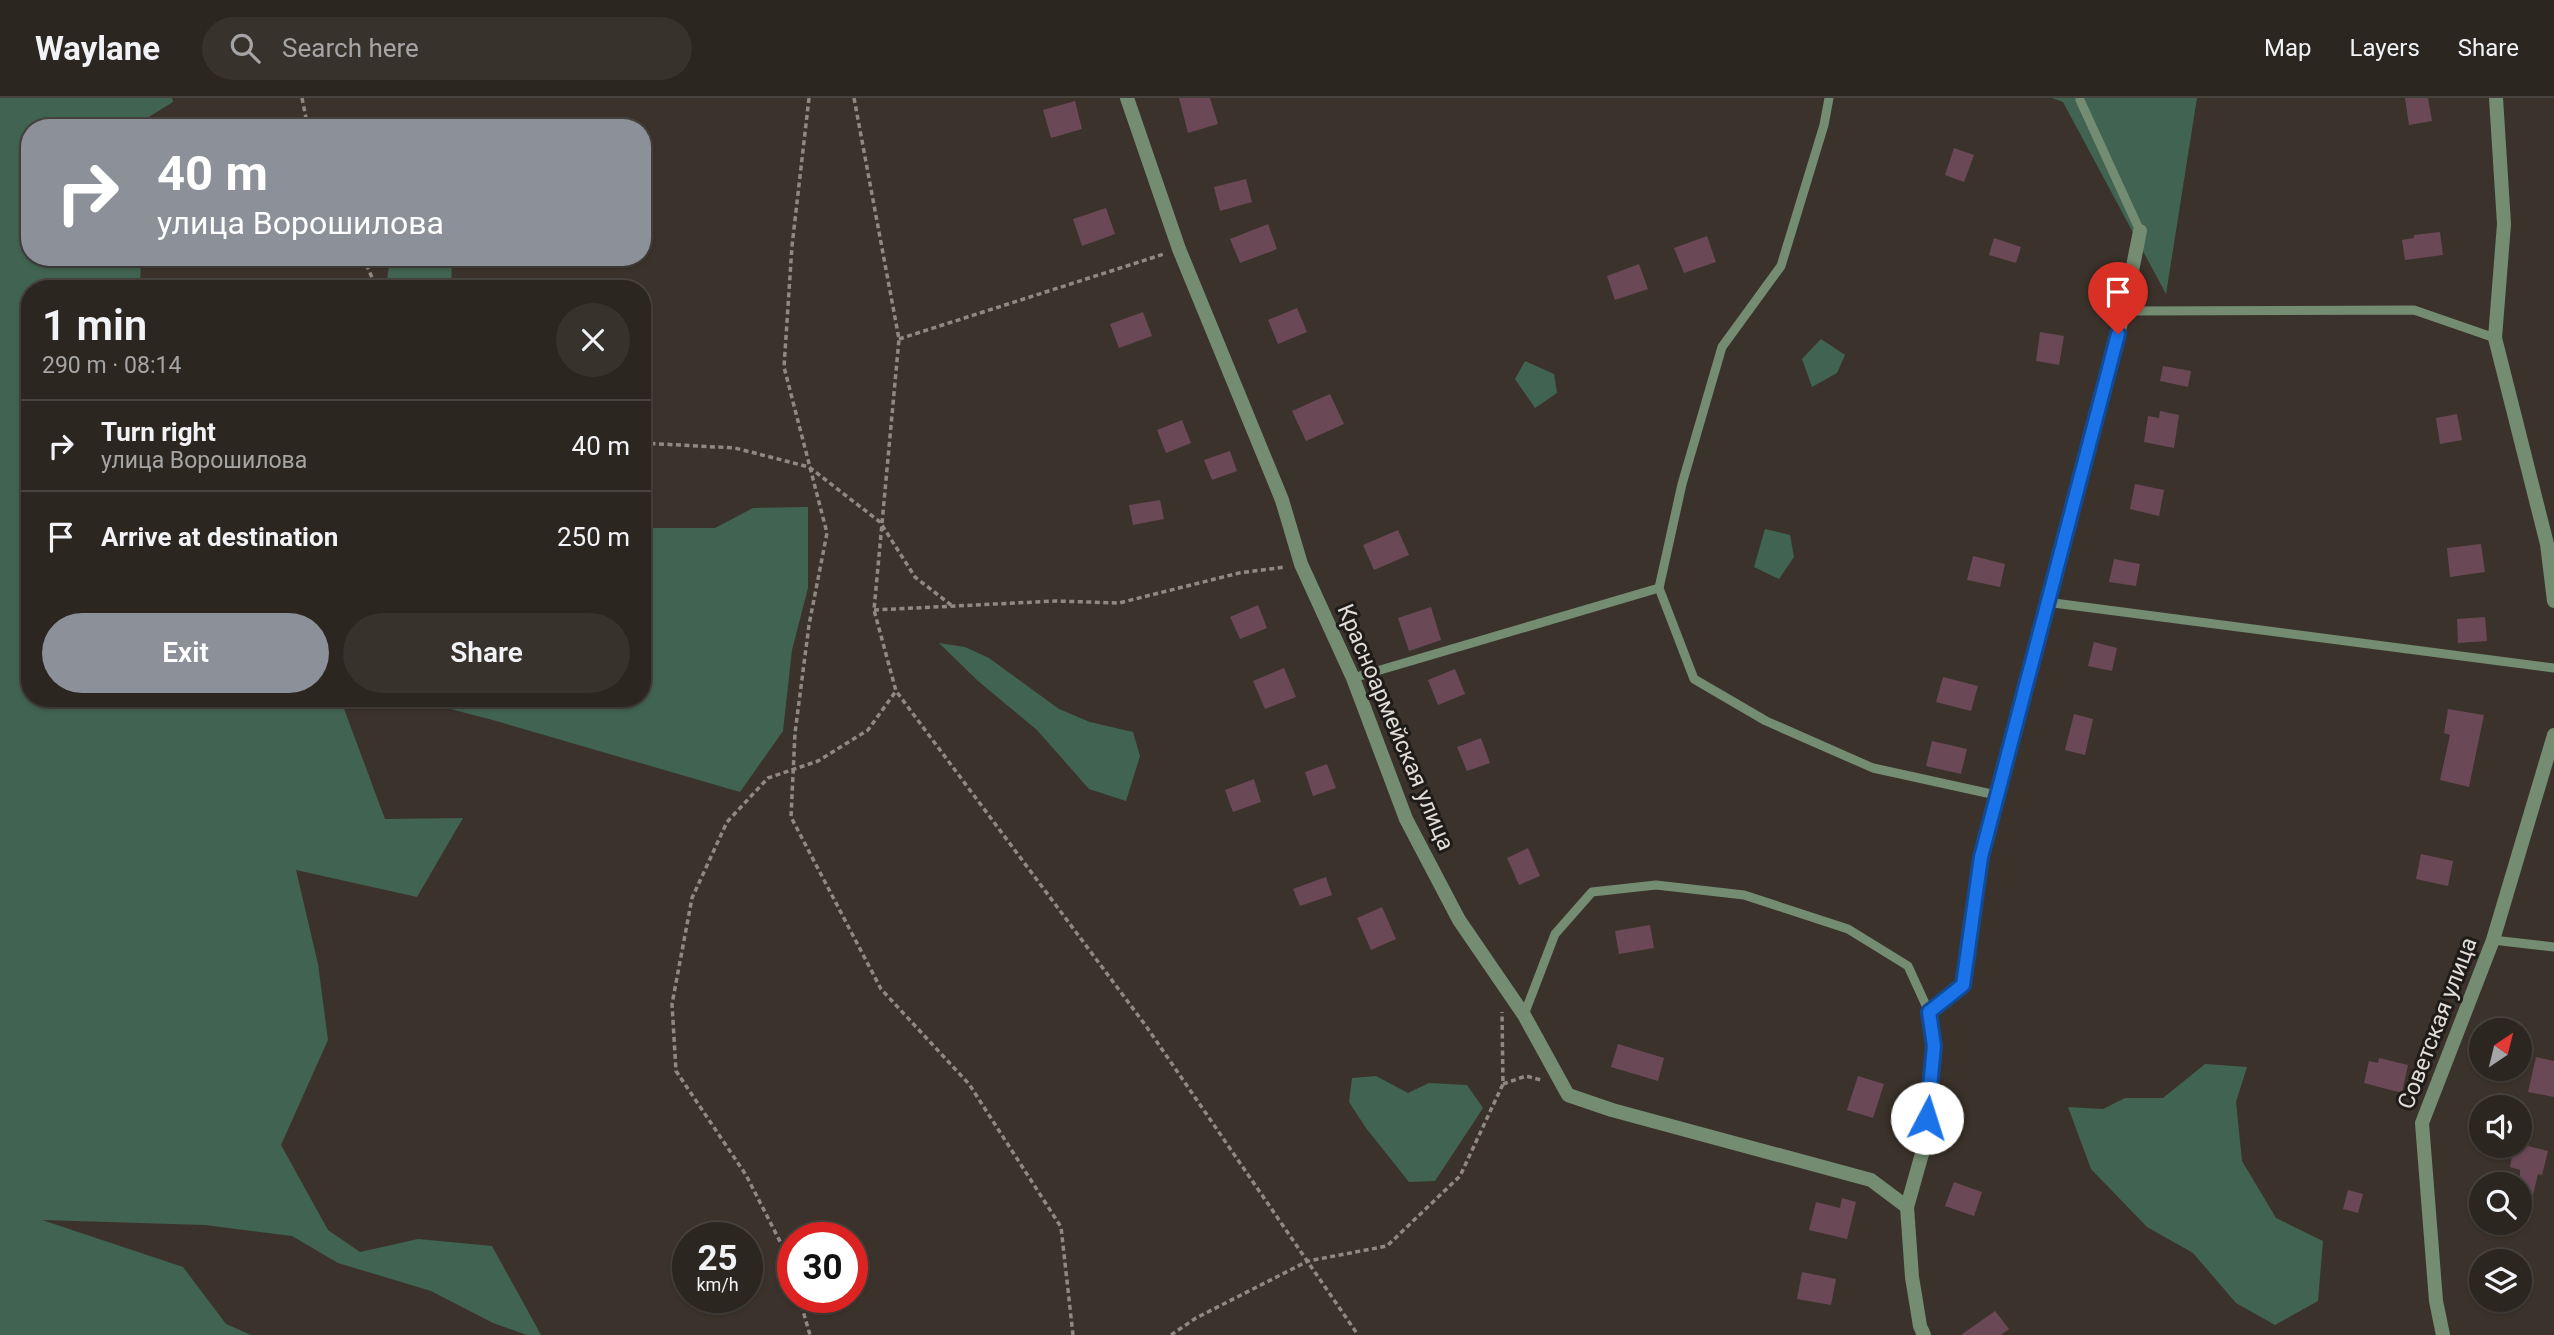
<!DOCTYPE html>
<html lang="en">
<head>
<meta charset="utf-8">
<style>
	:root { --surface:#2c2620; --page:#38322d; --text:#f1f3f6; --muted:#a6a5a5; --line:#48433e; --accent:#8c9099 }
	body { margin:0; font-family:Roboto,sans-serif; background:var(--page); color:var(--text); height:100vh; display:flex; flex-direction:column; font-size:26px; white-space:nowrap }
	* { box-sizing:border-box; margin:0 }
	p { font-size:23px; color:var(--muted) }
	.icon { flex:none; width:38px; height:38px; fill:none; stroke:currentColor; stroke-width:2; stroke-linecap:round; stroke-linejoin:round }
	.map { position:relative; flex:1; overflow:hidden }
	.panel { position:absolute; left:21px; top:182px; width:630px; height:427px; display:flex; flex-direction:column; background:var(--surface); border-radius:28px; box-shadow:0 2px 5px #0004,0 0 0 2px var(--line) }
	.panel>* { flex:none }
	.top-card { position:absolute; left:21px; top:21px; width:630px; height:147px; border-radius:28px; box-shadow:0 2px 5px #0004,0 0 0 2px var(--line); background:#8c9099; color:#fff; overflow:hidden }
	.needle { width:46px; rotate:35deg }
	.buttons { position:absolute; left:2469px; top:920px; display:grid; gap:14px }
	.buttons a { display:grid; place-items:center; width:63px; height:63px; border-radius:50%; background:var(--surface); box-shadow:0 2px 5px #0004,0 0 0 2px var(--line); font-size:35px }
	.speed { position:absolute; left:672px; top:1124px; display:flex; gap:14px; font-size:35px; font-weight:700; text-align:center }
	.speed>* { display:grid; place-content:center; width:91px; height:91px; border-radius:50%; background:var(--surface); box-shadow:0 2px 5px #0004,0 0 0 2px var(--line); line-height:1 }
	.speed small { font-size:18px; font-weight:400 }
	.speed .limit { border:10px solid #d22; background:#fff; color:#111 }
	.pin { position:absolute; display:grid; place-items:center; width:60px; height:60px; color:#fff; margin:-72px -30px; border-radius:50% 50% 50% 0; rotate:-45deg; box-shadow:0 0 7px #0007 }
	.pin .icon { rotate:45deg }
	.me { position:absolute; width:77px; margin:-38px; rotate:5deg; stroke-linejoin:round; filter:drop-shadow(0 0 5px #0008) }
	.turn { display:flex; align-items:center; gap:24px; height:147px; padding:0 21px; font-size:32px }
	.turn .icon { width:91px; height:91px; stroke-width:2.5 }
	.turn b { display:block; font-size:49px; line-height:60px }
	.round { display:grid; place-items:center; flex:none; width:74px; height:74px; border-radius:37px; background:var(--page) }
	.headline { display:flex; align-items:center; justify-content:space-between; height:119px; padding:0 21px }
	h1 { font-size:42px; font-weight:600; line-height:52px }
	.button { display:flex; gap:14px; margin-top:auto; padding:14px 21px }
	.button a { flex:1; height:80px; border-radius:42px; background:var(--accent); color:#fff; font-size:28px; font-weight:600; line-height:80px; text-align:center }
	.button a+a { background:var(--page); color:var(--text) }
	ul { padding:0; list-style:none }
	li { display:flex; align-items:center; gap:21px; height:91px; padding:0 21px; border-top:2px solid var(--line) }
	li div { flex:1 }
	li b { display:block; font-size:26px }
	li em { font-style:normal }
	header { display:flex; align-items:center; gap:42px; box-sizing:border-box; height:98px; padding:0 35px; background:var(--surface); border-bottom:2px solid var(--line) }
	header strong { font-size:33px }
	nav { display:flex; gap:38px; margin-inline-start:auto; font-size:24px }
	.search { width:490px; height:63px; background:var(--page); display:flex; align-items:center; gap:18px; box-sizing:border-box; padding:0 24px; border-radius:38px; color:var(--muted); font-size:26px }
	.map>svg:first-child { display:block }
	.green { fill:#416351 }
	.building { fill:#6a4856 }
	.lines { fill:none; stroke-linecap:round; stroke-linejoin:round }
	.path { stroke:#908983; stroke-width:3.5; stroke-dasharray:5 3.5; stroke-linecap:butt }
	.lane { stroke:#748d72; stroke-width:9 }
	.street { stroke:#748d72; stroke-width:14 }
	.route-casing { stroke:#114b97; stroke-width:18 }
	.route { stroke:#1a73e8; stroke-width:12 }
	.labels { text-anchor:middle; stroke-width:6; stroke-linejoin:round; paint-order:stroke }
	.street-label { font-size:23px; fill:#e3ded9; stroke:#1f1b18 }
</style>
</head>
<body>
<header>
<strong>Waylane</strong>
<div class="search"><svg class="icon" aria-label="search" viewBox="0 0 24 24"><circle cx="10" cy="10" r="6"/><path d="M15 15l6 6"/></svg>Search here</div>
<nav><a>Map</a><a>Layers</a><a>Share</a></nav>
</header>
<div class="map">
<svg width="2554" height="1237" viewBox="0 0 2554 1237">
	<rect width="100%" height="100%" fill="#3b332b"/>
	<g class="green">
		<polygon points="0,0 172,0 173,4 131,30 30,30 30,159 141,159 140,191 30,191 30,600 340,600 385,721 463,720 417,799 296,772 318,866 328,942 281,1047 328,1132 360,1154 418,1141 492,1148 541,1237 527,1237 493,1225 431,1193 338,1165 292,1138 205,1127 42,1122 183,1169 226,1226 251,1237 0,1237"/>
		<polygon points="2052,0 2197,0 2166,196 2063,4"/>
		<polygon points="390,159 452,159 451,191 386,191"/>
		<polygon points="1821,241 1845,257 1837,275 1812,289 1802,261"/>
		<polygon points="1525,263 1554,276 1557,295 1535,310 1515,281"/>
		<polygon points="808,409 808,490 792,552 783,633 740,694 489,621 408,600 642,600 642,430 715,430 753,410"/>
		<polygon points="1765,431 1790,437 1794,459 1779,481 1754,469"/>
		<polygon points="939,545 965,549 989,560 1059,611 1090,624 1133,634 1140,658 1126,703 1089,691 1037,632 978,583"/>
		<polygon points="2205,966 2247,969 2236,1004 2242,1063 2276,1120 2323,1143 2318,1203 2275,1227 2236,1205 2193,1155 2147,1129 2091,1071 2068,1009 2103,1011 2125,1000 2163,1000"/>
		<polygon points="1376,978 1408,995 1429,985 1467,987 1483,1010 1435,1083 1409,1084 1366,1030 1349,1004 1352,980"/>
	</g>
	<g class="building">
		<polygon points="1179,0 1210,0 1218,26 1188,35"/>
		<polygon points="2405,0 2428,0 2432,23 2409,27"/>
		<polygon points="1075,3 1082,31 1051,40 1043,12"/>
		<polygon points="1954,50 1974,57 1964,84 1945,77"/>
		<polygon points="1246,81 1252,104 1220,113 1214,89"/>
		<polygon points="1106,110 1115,136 1082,148 1073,121"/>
		<polygon points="1268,126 1277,151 1240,165 1230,141"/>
		<polygon points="2440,134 2443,157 2405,162 2402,142 2414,140 2414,137"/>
		<polygon points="1707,138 1716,164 1684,175 1674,150"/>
		<polygon points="1994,140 2021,149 2016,165 1989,157"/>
		<polygon points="1639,166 1648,191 1615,202 1607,178"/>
		<polygon points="1297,210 1307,234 1278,246 1268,222"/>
		<polygon points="1143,214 1152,238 1119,250 1110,226"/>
		<polygon points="2040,234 2064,238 2059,267 2036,263"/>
		<polygon points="2163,268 2191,273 2188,289 2160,283"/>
		<polygon points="1330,296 1344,326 1306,343 1292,313"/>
		<polygon points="2160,313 2179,317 2174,350 2144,344 2148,318 2159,320"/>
		<polygon points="2457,316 2462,342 2440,346 2436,320"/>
		<polygon points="1182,322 1191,345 1166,355 1157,332"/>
		<polygon points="1230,353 1237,373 1212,382 1204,362"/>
		<polygon points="2135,386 2164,392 2159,418 2130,411"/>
		<polygon points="1160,402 1164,421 1133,427 1129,407"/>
		<polygon points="1398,432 1409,457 1374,472 1363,447"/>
		<polygon points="2481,446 2485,474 2450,479 2447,450"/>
		<polygon points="1973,458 2005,466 2000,489 1967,482"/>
		<polygon points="2114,461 2140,466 2136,488 2109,484"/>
		<polygon points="1258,507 1267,530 1240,541 1230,519"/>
		<polygon points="1431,509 1441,542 1409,553 1398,520"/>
		<polygon points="2485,519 2487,543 2458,545 2457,521"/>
		<polygon points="2094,544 2117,550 2112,573 2088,568"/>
		<polygon points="1284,570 1296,599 1265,611 1253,583"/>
		<polygon points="1455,571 1465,596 1438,607 1428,582"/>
		<polygon points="1943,579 1978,588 1971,613 1936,604"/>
		<polygon points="2448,611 2484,617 2469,689 2440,682 2450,637 2444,635"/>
		<polygon points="2074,616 2093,621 2085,657 2065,652"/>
		<polygon points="1481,640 1490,665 1467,673 1457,649"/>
		<polygon points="1932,643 1967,651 1961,676 1926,668"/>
		<polygon points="1327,666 1336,690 1313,698 1305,674"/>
		<polygon points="1254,681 1261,704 1233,714 1225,692"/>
		<polygon points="1528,750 1540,778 1519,787 1507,760"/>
		<polygon points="2421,756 2453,763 2448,788 2416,781"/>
		<polygon points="1326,779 1332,797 1300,808 1293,791"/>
		<polygon points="1382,809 1396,841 1371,852 1357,820"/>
		<polygon points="1650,827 1654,850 1619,856 1615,833"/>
		<polygon points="1618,946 1664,960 1658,983 1611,969"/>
		<polygon points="2536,959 2554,963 2554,999 2528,994"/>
		<polygon points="2379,960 2408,967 2402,995 2364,985 2369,963 2378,965"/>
		<polygon points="1858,978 1884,986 1873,1020 1847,1012"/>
		<polygon points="2514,1048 2528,1048 2548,1053 2542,1077 2538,1076 2526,1126 2520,1126 2520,1072 2510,1069"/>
		<polygon points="1954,1084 1982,1094 1974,1118 1945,1108"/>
		<polygon points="2348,1092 2363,1096 2358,1115 2343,1111"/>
		<polygon points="1842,1100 1856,1104 1847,1141 1809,1132 1816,1104 1840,1110"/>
		<polygon points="1802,1174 1836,1181 1831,1207 1797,1201"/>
		<polygon points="1995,1213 2009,1231 2001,1237 1961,1237"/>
	</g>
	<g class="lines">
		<g class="path">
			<polyline points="302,0 308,30"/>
			<polyline points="809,0 792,148 784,269 827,435 809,527 795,635 791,719 881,891 969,986 1061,1129 1073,1237"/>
			<polyline points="854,0 899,241 874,512 896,593 1146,928 1358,1237"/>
			<polyline points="363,159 377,191"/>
			<polyline points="899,241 1164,156"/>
			<polyline points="642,345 735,350 809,369 880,424 915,479 951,507"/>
			<polyline points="874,512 1056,503 1119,505 1239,475 1285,469"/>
			<polyline points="1503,986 1526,978 1541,982"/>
			<polyline points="793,1175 788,1159 746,1077 676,973 672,906 692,800 727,724 768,680 818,663 868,632 896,593"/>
			<polyline points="799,1199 810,1237"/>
			<polyline points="1171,1237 1196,1220 1308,1163 1387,1148 1460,1078 1503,986 1502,914"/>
		</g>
		<g class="lane">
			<polyline points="1829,0 1824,27 1781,168 1722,249 1682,386 1659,490 1694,581 1766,623 1873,670 1996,697"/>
			<polyline points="2080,2 2140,133"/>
			<polyline points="2124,213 2414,212 2495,240"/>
			<polyline points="2046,504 2554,570"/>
			<polyline points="1353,580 1659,490"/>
			<polyline points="2493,842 2554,849"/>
			<polyline points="1524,917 1555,836 1592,794 1656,787 1744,797 1848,831 1908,868 1929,914"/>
		</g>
		<g class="street">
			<polyline points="1127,0 1179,151 1282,402 1301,466 1353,580 1406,721 1459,822 1524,917 1568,997 1612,1012 1871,1082 1907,1109"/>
			<polyline points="2496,0 2504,126 2495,240 2547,446 2554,503"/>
			<polyline points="1924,1237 1920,1228 1912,1179 1907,1109 1925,1045 1934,948 1929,914 1963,887 1981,759 2124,213 2140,133"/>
			<polyline points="2443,1237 2436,1203 2422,1025 2493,842 2554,637"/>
		</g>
	</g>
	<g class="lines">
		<g class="route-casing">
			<polyline id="route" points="1927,1020 1934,948 1929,914 1963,887 1981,759 2118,236"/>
		</g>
		<use href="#route" class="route"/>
	</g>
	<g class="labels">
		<g class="street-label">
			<text transform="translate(1396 629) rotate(67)" y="8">Красноармейская улица</text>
			<text transform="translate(2437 925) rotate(-69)" y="8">Советская улица</text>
		</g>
	</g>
</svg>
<div class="buttons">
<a><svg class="needle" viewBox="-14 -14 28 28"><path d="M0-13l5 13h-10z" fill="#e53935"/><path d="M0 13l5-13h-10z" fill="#a6a5a5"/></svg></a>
<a><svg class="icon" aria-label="sound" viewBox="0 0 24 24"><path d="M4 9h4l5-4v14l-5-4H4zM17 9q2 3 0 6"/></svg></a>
<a><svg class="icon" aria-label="search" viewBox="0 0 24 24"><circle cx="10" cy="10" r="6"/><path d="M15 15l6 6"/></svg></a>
<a><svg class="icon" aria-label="layers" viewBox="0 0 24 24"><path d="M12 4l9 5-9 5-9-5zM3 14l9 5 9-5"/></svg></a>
</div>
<div class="speed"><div>25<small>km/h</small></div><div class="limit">30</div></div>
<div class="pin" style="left:2118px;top:236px;background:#d93025"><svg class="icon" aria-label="arrive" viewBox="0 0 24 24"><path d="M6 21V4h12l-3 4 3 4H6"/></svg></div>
<svg class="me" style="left:1927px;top:1020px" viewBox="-20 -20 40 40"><circle r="19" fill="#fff"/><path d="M0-13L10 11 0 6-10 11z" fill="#1a73e8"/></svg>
<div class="top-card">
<div class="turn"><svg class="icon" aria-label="right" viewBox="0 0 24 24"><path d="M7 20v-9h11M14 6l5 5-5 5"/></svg><div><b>40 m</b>улица Ворошилова</div></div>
</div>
<section class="panel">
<div class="headline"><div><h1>1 min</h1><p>290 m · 08:14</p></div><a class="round"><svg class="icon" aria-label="close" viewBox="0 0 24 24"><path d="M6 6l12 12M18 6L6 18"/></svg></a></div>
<ul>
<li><svg class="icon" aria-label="right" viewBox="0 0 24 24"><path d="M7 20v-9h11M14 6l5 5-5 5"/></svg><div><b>Turn right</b><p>улица Ворошилова</p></div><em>40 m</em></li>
<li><svg class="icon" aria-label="arrive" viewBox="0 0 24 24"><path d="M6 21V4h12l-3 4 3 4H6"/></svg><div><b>Arrive at destination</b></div><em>250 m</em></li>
</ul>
<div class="button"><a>Exit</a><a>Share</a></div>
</section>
</div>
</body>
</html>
